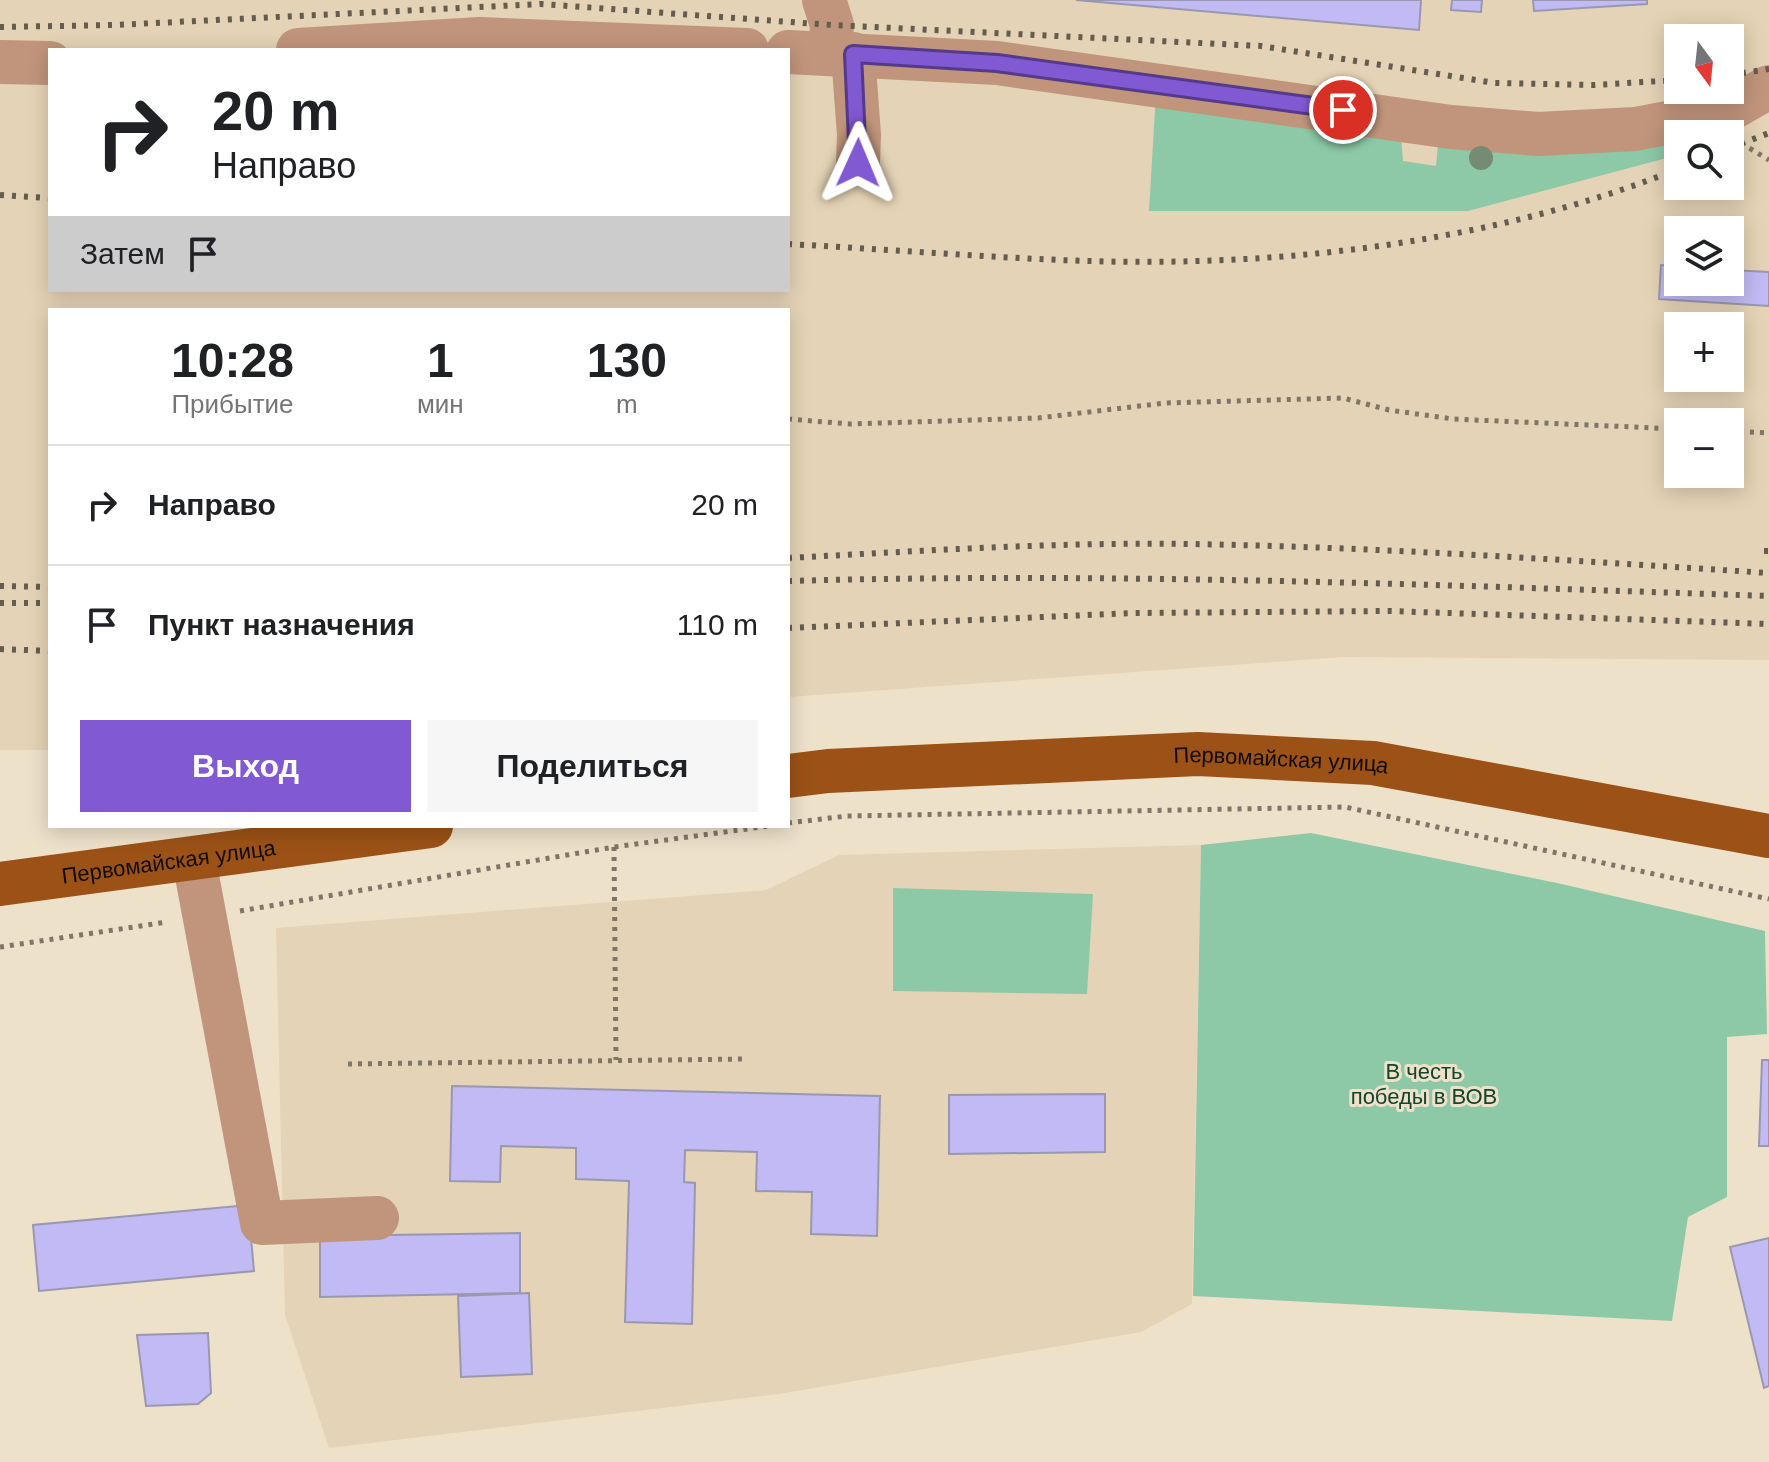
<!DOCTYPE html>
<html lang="ru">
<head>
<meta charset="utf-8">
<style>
	:root { --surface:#fff; --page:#f6f6f6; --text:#202124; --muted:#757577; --line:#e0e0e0; --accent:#8159d3 }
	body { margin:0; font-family:Helvetica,sans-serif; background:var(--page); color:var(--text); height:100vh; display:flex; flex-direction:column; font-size:30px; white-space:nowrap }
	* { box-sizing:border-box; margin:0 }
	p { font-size:26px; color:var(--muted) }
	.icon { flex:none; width:44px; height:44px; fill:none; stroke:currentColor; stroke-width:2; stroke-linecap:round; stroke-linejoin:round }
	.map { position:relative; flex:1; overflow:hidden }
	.side { position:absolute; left:48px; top:308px; width:742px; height:520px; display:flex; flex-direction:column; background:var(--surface); border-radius:0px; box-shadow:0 4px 20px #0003 }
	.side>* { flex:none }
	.banner { position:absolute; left:48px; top:48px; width:742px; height:244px; border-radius:0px; box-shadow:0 4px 20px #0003; background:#fff; color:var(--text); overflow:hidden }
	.needle { width:52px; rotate:165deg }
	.controls { position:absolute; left:1664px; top:24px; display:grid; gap:16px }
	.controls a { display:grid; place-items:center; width:80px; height:80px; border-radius:0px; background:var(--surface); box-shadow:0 4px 20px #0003; font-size:40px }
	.pin { position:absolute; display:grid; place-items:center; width:68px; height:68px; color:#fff; margin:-34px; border:4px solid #fff; border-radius:50%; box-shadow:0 2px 8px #0007 }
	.me { position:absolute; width:88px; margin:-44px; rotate:1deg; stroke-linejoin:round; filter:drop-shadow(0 0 6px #0008) }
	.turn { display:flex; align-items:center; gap:28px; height:168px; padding:0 32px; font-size:36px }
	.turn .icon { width:104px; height:104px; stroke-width:2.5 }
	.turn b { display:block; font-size:56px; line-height:68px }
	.then { display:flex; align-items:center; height:76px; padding:0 32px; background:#0003; gap:16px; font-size:30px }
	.eta { display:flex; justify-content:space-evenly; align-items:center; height:136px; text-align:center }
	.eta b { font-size:48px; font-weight:600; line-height:56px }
	.button { display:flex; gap:16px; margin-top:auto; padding:16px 32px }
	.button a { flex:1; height:92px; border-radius:0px; background:var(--accent); color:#fff; font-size:32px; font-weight:600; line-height:92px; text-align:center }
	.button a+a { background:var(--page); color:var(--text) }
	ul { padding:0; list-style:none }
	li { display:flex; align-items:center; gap:24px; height:120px; padding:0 32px; border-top:2px solid var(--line) }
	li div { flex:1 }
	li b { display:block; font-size:30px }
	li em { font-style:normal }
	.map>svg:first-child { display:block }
	.built { fill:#e4d3b6; fill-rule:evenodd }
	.green { fill:#8dc9a6 }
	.building { fill:#c1baf4; stroke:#9a98ae; stroke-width:2 }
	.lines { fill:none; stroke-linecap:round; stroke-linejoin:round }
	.path { stroke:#7f7667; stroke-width:5; stroke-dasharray:4 6; stroke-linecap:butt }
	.minor { stroke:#c0957b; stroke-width:44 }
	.major { stroke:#9c5216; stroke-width:44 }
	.rail { stroke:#635c4f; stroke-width:6; stroke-dasharray:4 8; stroke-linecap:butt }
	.tree { fill:#768b73 }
	.route-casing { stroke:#543a89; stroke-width:20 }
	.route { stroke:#8159d3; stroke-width:14 }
	.labels { text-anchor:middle; stroke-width:6; stroke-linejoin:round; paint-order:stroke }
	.street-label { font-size:22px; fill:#100c05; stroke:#eee1ca }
	.park-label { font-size:22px; fill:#13442c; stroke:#eee1ca }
</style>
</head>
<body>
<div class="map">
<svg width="1769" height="1462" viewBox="0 0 1769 1462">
	<rect width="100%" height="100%" fill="#eee1ca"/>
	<g class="built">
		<path d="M0,0H1769V660L1344,657L788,697V310H50V750H0ZM1678,38H1730V90H1678ZM50,50H788V290H50ZM1678,134H1730V186H1678ZM1678,230H1730V282H1678ZM1678,326H1730V378H1678ZM1678,422H1730V474H1678Z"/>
		<polygon points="1201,845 1192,1304 1141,1332 779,1394 329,1448 285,1315 276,928 766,890 839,855"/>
	</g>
	<g class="green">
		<polygon points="1156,93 1401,137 1403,161 1436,166 1438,145 1678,135 1678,155 1468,211 1149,211"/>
		<polygon points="1311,833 1557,883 1765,931 1767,1034 1727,1037 1727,1197 1688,1217 1672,1321 1193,1296 1201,845"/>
		<polygon points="893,888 1093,894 1087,994 893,991"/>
	</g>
	<g class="building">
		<polygon points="1076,0 1421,0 1419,30"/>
		<polygon points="1452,0 1482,0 1481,12 1451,10"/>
		<polygon points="1533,0 1647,0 1647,4 1534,11"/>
		<polygon points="1661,265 1678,266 1678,282 1730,282 1730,270 1769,272 1769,306 1659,299"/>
		<polygon points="1762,1060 1769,1060 1769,1146 1759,1146"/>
		<polygon points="452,1086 880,1096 877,1236 811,1234 812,1192 756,1191 757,1152 685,1150 684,1182 695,1183 692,1324 625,1322 629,1181 576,1179 576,1148 501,1146 500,1182 450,1181"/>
		<polygon points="1105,1094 1105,1152 949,1154 949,1095"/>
		<polygon points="248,1205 254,1271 39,1291 33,1225"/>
		<polygon points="520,1233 520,1293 320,1297 320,1236"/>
		<polygon points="1769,1238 1769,1386 1764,1388 1730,1247"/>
		<polygon points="529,1293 532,1374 461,1377 458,1296"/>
		<polygon points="208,1333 211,1393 198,1404 146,1406 137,1335"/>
	</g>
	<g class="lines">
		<g class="path">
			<polyline points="1741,143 1769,160"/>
			<polyline points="788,419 850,424 1038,418 1165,403 1343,398 1389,410 1453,419 1678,429"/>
			<polyline points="1730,431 1769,433"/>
			<polyline points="788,823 847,816 1345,807 1769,899"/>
			<polyline points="614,847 616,1060"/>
			<polyline points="240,911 614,847 769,826"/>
			<polyline points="0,947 167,922"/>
			<polyline points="348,1064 743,1059"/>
		</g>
		<g class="minor">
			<polyline points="824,0 832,25 830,53"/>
			<polyline points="298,50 480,39 747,50"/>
			<polyline points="788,52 997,63 1451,127 1538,134 1635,129 1725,112 1769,87"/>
			<polyline points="853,54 859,135 858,163"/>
			<polyline points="0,62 50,63"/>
			<polyline points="194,860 262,1223 377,1218"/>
		</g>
		<g class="major">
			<path id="s1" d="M788,776L828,771L1198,754L1373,763L1769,836"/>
			<path id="s2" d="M0,884L431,826"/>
		</g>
		<g class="rail">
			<polyline points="0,27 115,25 541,4 832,25 1261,46 1495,83 1595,85 1678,80"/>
			<polyline points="1730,75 1769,69"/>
			<polyline points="1730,148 1769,133"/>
			<polyline points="0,195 50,198"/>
			<path d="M788,244C879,249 969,256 1060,260C1266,269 1485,246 1678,169"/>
			<polyline points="1764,551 1769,551"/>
			<path d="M788,558C921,551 1054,542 1188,544C1382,547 1575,561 1769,573"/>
			<path d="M788,581C1115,572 1442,585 1769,596"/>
			<polyline points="0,586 50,587"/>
			<polyline points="0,603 50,603"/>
			<polyline points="788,628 1135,613 1390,611 1769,624"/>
			<polyline points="0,649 50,651"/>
		</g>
	</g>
	<circle class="tree" cx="1481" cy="158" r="12"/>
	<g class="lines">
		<g class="route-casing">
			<polyline id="route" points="858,163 853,54 997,63 1343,110"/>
		</g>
		<use href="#route" class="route"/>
	</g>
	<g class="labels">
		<g class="street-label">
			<text dy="8" stroke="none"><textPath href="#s1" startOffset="494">Первомайская улица</textPath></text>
			<text dy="8" stroke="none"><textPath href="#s2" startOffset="170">Первомайская улица</textPath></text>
		</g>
		<g class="park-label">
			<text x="1424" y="1079">В честь<tspan x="1424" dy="25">победы в ВОВ</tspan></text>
		</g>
	</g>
</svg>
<div class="controls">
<a><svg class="needle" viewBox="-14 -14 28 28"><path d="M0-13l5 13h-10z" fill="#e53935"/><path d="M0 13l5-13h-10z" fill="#757577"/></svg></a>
<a><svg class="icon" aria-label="search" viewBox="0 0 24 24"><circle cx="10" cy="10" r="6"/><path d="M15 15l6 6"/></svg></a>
<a><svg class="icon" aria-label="layers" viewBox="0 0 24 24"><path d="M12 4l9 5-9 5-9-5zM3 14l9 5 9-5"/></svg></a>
<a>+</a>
<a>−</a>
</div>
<div class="pin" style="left:1343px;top:110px;background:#d93025"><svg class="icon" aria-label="arrive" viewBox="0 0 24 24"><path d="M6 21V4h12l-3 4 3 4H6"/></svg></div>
<svg class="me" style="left:858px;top:163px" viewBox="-20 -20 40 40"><path d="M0-17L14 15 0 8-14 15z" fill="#8159d3" stroke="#fff" stroke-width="4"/></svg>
<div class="banner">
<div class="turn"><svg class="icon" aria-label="right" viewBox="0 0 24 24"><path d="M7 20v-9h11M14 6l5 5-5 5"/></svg><div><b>20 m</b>Направо</div></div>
<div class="then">Затем<svg class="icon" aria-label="arrive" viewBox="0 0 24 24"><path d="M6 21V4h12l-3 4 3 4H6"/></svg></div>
</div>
<section class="side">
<div class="eta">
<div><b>10:28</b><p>Прибытие</p></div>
<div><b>1</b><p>мин</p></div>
<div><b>130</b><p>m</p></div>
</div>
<ul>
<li><svg class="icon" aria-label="right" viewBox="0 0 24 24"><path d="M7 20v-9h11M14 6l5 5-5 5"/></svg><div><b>Направо</b></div><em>20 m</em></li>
<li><svg class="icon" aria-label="arrive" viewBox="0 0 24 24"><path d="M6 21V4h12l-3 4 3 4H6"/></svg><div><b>Пункт назначения</b></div><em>110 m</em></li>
</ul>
<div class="button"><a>Выход</a><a>Поделиться</a></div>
</section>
</div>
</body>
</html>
